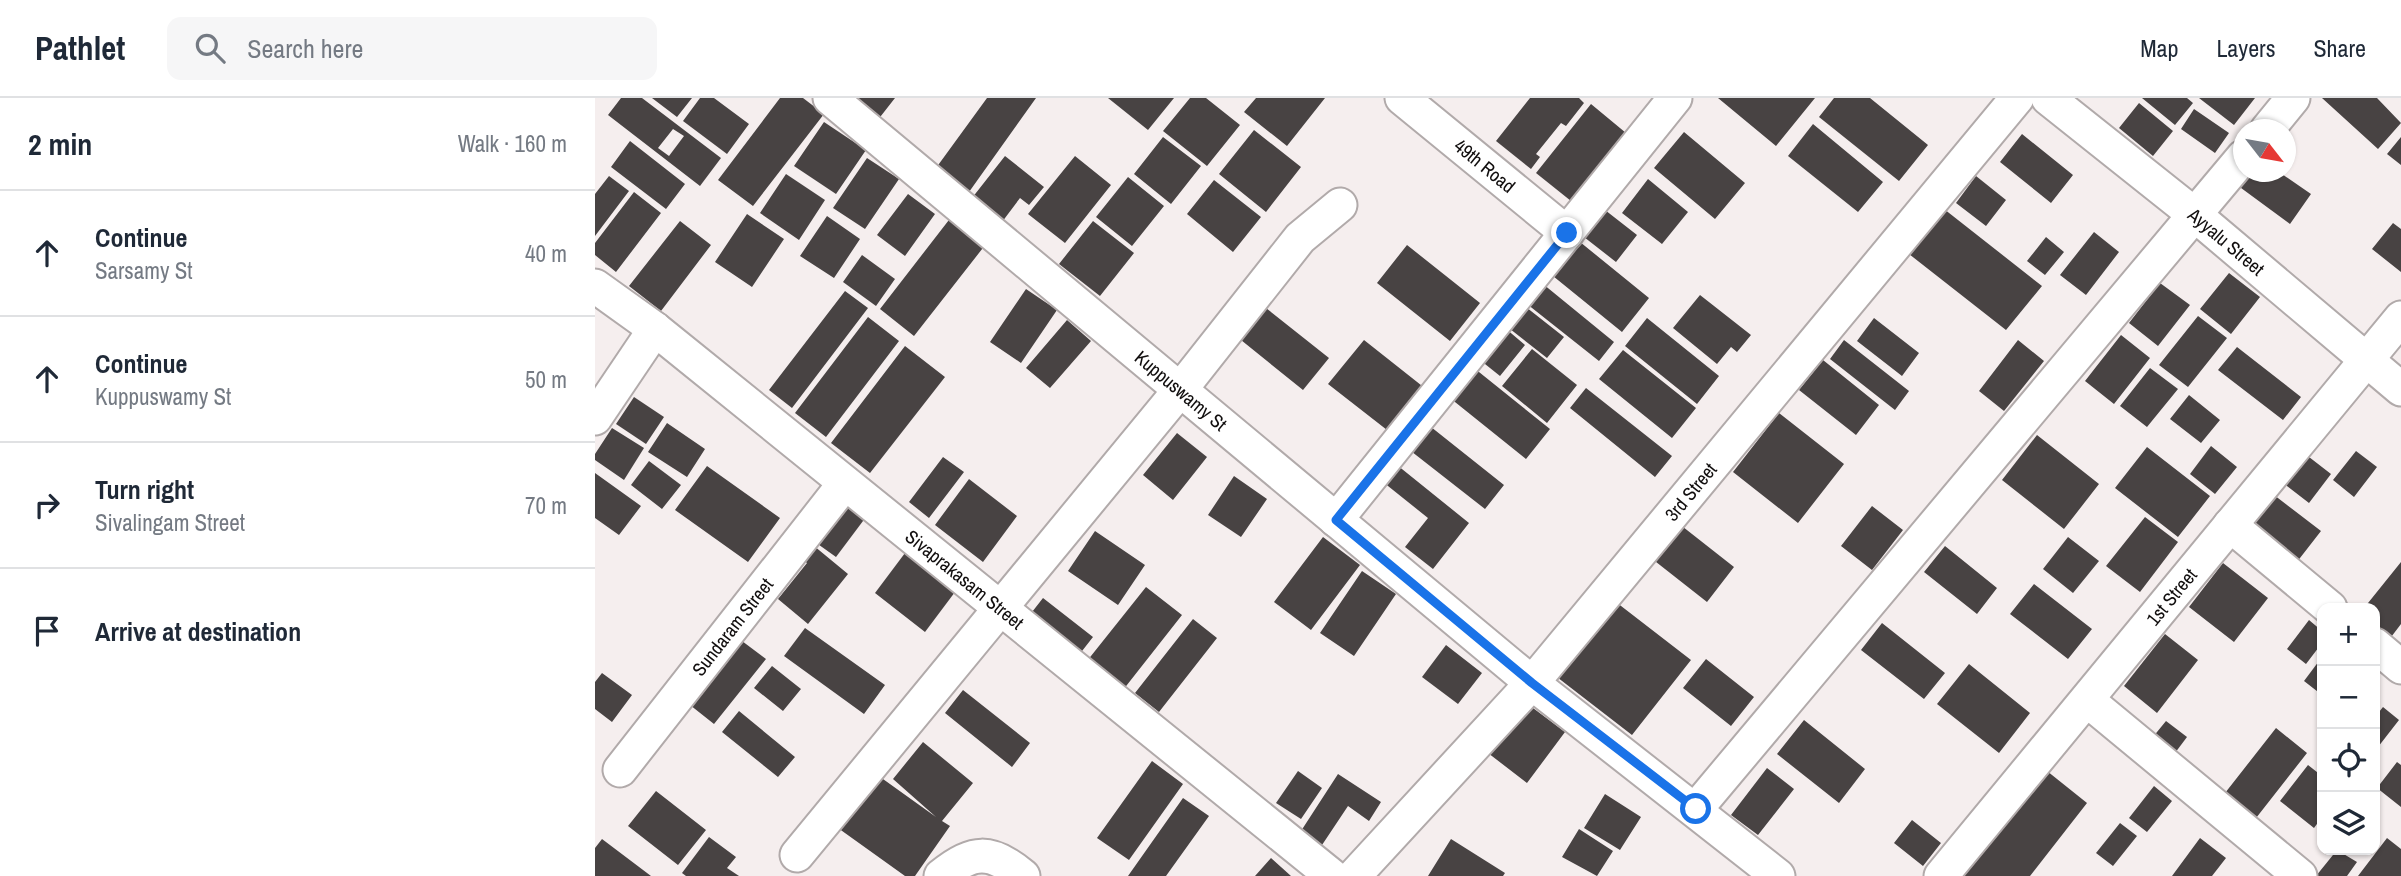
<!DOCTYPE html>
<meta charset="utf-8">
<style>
body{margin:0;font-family:"Archivo Narrow",sans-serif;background:#f6f6f7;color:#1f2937}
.controls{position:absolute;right:21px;bottom:21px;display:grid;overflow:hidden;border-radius:14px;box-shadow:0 2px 5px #0004}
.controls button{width:63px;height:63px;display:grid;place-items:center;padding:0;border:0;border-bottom:2px solid #e0e1e3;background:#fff;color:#1f2937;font:35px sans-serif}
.compass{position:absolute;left:1638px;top:21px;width:63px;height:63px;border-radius:50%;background:#fff;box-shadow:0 2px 5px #0004;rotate:121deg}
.stop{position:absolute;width:21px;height:21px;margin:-16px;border:5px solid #1a73e8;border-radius:50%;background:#fff}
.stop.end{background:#1a73e8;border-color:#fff;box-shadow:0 2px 7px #0008}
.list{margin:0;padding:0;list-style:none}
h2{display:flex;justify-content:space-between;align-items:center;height:91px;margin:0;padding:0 28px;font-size:30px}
h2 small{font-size:23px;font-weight:400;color:#747a83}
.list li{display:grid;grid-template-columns:46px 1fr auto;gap:21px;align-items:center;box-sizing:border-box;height:126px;padding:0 28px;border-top:2px solid #e0e1e3}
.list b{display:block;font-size:26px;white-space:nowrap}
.list p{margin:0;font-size:23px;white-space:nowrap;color:#747a83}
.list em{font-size:23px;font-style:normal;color:#747a83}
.icon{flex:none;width:38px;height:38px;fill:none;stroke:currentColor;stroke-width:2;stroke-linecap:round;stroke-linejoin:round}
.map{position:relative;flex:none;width:1806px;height:778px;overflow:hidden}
header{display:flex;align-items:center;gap:42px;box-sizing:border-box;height:98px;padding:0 35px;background:#fff;border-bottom:2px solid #e0e1e3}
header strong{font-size:33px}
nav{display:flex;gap:38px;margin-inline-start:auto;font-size:24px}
.search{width:490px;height:63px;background:#f6f6f7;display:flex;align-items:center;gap:18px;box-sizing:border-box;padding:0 24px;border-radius:14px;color:#747a83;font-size:26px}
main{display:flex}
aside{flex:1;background:#fff}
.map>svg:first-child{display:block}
</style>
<header>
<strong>Pathlet</strong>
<div class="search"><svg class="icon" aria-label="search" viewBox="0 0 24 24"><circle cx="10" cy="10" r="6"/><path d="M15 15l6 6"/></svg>Search here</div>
<nav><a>Map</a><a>Layers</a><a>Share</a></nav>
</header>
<main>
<aside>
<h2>2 min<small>Walk · 160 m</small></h2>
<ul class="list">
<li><svg class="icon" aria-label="ahead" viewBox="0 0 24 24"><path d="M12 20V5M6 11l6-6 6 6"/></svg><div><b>Continue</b><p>Sarsamy St</p></div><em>40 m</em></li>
<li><svg class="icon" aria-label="ahead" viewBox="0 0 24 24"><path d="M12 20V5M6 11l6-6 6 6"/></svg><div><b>Continue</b><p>Kuppuswamy St</p></div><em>50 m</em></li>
<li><svg class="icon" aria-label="right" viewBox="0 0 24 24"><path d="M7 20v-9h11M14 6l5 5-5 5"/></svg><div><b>Turn right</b><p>Sivalingam Street</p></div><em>70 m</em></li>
<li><svg class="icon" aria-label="arrive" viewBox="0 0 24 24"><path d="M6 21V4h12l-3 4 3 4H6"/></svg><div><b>Arrive at destination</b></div></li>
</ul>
</aside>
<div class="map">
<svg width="1806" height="778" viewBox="0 0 1806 778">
<rect width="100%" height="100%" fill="#f5eeee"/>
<path fill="#484343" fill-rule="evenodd" d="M 26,0 L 47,0 L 126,60 L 105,88 L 13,17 ZM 78,31 L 89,38 L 74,58 L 63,50 Z
M 57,0 L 97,0 L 82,19 Z
M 105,0 L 119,0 L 154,26 L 132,56 L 88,23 Z
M 185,0 L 208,0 L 229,16 L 158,108 L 123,82 Z
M 264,0 L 300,0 L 282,23 L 260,5 Z
M 392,0 L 441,0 L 374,94 L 341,70 Z
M 513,0 L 579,0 L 553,32 Z
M 595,0 L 611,0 L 645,27 L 612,68 L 568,33 Z
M 661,0 L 730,0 L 692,48 L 649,14 Z
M 935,0 L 984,0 L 989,5 L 971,28 L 966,25 L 941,56 L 945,59 L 936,71 L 901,43 Z
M 1123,0 L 1220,0 L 1181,48 Z
M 1239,0 L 1275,0 L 1333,47 L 1304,83 L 1224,19 Z
M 1547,0 L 1592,0 L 1598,5 L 1580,27 Z
M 1604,0 L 1660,0 L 1639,27 Z
M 1727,0 L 1782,0 L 1806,25 L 1783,51 Z
M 1544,5 L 1578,33 L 1558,58 L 1524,30 Z
M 996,6 L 1031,35 L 976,103 L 941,75 Z
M 1599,11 L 1634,35 L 1620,55 L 1586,31 Z
M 229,24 L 271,52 L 241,96 L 199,68 Z
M 1218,26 L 1288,84 L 1263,114 L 1193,58 Z
M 659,32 L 706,69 L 671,114 L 624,76 Z
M 1089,34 L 1150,85 L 1120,121 L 1059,70 Z
M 1427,36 L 1478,77 L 1456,105 L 1405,64 Z
M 568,39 L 606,68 L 576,106 L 539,76 Z
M 1806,39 L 1806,67 L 1792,56 Z
M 35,43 L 90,86 L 71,111 L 16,69 Z
M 410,58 L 449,89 L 434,107 L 425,100 L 407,124 L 377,100 Z
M 480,58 L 516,87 L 470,145 L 433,116 Z
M 272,60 L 304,81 L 270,131 L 238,110 Z
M 1652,74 L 1684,74 L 1716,96 L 1695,126 L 1642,87 Z
M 191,76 L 230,102 L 204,142 L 165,115 Z
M 14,78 L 34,93 L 0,138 L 0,96 Z
M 1381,78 L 1411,102 L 1391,128 L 1361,105 Z
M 533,79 L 569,108 L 537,148 L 501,119 Z
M 1053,81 L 1093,114 L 1067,146 L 1027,115 Z
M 619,82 L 666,119 L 638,154 L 592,116 Z
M 39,94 L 66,115 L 21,174 L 0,157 L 0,145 Z
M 313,96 L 340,116 L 310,158 L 282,137 Z
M 1349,111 L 1447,188 L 1411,232 L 1314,156 Z
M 1010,112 L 1042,137 L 1021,164 L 989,139 Z
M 152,116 L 189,141 L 157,189 L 120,164 Z
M 232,118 L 265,141 L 239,180 L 205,158 Z
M 357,118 L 391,146 L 319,238 L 285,211 Z
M 85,123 L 116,147 L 66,213 L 34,188 Z
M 498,123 L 539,155 L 505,198 L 464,166 Z
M 1798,125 L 1806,131 L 1806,174 L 1777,151 Z
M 1499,134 L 1524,154 L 1491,197 L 1465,177 Z
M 1451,139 L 1469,154 L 1450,177 L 1432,163 Z
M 985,144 L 1054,200 L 1027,234 L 958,178 Z
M 812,147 L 885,205 L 855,243 L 782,185 Z
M 267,157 L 300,181 L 281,208 L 248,184 Z
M 1634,175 L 1665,199 L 1636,236 L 1605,211 Z
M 1565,185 L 1595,207 L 1563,248 L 1534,225 Z
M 948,186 L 1019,244 L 1004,263 L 932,206 Z
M 431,191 L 462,212 L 426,265 L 395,244 Z
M 250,193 L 273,210 L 197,310 L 174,292 Z
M 1105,197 L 1156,237 L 1142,254 L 1136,249 L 1122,266 L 1078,230 Z
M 927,206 L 969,239 L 952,260 L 910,227 Z
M 671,210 L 734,260 L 708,292 L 646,242 Z
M 1603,218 L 1632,240 L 1593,289 L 1564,267 Z
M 273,219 L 304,243 L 231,339 L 200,315 Z
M 1052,220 L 1124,278 L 1102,306 L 1030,248 Z
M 1279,220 L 1324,255 L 1307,278 L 1262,243 Z
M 472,222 L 496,243 L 455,290 L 431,270 Z
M 910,230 L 930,247 L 905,278 L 885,262 Z
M 1526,237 L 1555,260 L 1519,306 L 1490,283 Z
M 769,242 L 836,295 L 801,339 L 733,286 Z
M 1249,242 L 1314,293 L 1300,312 L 1235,261 Z
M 1423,242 L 1449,263 L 1409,313 L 1384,293 Z
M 310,248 L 350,279 L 275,375 L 236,345 Z
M 1642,249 L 1706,299 L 1688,322 L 1623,272 Z
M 937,251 L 982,287 L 952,325 L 907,288 Z
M 1028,252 L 1101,310 L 1077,340 L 1004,281 Z
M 1228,262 L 1284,307 L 1261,337 L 1204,292 Z
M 879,270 L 955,331 L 931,361 L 855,300 Z
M 1555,270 L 1583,291 L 1552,329 L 1525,308 Z
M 991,290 L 1077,358 L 1060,379 L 975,310 Z
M 1594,297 L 1625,322 L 1606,345 L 1575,321 Z
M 39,299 L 69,319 L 51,346 L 21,326 Z
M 1184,315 L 1249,366 L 1203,425 L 1138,374 Z
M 72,325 L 110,351 L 92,379 L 53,354 Z
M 831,325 L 909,387 L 890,411 L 812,350 Z
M 17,330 L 49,350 L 29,382 L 0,362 L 0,356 Z
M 582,335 L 612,359 L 578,402 L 548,377 Z
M 1442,337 L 1504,386 L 1469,431 L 1407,382 Z
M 1616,348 L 1642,369 L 1620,396 L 1595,376 Z
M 1552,349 L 1615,398 L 1583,439 L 1520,390 Z
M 1705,352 L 1736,376 L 1714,405 L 1683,381 Z
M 1761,353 L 1782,369 L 1759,399 L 1738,382 Z
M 348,359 L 369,374 L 334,420 L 314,404 Z
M 54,363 L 86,387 L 67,411 L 36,387 Z
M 802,367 L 874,425 L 838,471 L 810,449 L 833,420 L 788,384 Z
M 112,368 L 185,420 L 153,464 L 80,412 Z
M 0,375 L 46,408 L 24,437 L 0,420 Z
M 639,378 L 672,401 L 646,439 L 613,417 Z
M 374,381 L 422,418 L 388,464 L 340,427 Z
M 1679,397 L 1726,433 L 1698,469 L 1652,432 Z
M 242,398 L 271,419 L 241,459 L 213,439 Z
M 1277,408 L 1308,432 L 1277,472 L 1246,448 Z
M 1550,419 L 1583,444 L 1545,494 L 1511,468 Z
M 1083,425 L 1139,469 L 1112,504 L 1056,460 Z
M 500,433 L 550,467 L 523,507 L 473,473 Z
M 728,439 L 765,467 L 716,532 L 679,504 Z
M 1473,439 L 1504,463 L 1478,495 L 1448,471 Z
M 213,443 L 253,476 L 213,526 L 183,501 L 212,465 L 202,457 Z
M 316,447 L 366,486 L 330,534 L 280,495 Z
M 1350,448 L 1402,490 L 1382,516 L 1329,474 Z
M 1806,464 L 1806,526 L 1787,551 L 1780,545 L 1780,510 L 1769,510 Z
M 1628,465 L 1673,500 L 1639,544 L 1594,509 Z
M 767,473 L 801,496 L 759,558 L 725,535 Z
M 1439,486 L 1497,531 L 1473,561 L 1415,516 Z
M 551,489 L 587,517 L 528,592 L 492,563 Z
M 448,500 L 498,539 L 480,562 L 430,523 Z
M 1017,501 L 1096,562 L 1037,637 L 958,576 Z
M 598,521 L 622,540 L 564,614 L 540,595 Z
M 1714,522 L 1727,533 L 1727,545 L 1711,566 L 1692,551 Z
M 1287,525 L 1350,575 L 1329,601 L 1266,552 Z
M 210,530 L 290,587 L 269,616 L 189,558 Z
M 1570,536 L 1603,562 L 1562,615 L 1529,588 Z
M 147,543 L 171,561 L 119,626 L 95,607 Z
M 851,547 L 887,575 L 863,606 L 827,579 Z
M 1727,559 L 1727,597 L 1709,583 Z
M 1111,561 L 1159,599 L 1136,628 L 1088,590 Z
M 1374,566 L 1435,615 L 1404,655 L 1342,606 Z
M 177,568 L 206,591 L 188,613 L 159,590 Z
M 7,575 L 37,597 L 17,624 L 0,611 L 0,584 Z
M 368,592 L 435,645 L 417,669 L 350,615 Z
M 930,604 L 970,634 L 932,685 L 893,655 Z
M 1788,609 L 1804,622 L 1783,649 L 1780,647 L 1780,619 Z
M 144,613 L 200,659 L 183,679 L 127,634 Z
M 1209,622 L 1270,671 L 1244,705 L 1182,656 Z
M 1571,623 L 1592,639 L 1574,663 L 1553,645 Z
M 1681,630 L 1712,655 L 1654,729 L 1623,704 Z
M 328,644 L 378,685 L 347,723 L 355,728 L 320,778 L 310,778 L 236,725 L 274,671 L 341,719 L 298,681 Z
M 557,663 L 588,686 L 534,762 L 502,740 Z
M 1802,664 L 1806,667 L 1806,709 L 1782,690 Z
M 1713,667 L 1727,678 L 1727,719 L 1719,730 L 1685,703 Z
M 1447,669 L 1492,705 L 1435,778 L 1361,778 Z
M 1172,670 L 1199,691 L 1163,737 L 1136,717 Z
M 703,673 L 727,690 L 706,721 L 681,705 Z
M 743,676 L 786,704 L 774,723 L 753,708 L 727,747 L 706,733 Z
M 1559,688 L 1577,703 L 1552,734 L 1534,720 Z
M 61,693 L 111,732 L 83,767 L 33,728 Z
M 1010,696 L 1046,719 L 1025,752 L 989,730 Z
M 588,700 L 614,718 L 571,778 L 533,778 Z
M 1317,722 L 1346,745 L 1328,768 L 1299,745 Z
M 1525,725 L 1542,738 L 1518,768 L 1501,755 Z
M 984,731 L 1018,753 L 1002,778 L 967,759 Z
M 114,739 L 141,759 L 132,770 L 144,778 L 91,778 L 87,775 Z
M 1605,740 L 1631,760 L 1617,778 L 1577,778 Z
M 1792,740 L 1806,751 L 1806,778 L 1763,778 Z
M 7,741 L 56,778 L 0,778 L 0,750 Z
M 856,741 L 910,775 L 908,778 L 833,778 Z
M 1742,752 L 1762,764 L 1752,778 L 1721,778 Z
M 676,760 L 696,778 L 660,778 Z"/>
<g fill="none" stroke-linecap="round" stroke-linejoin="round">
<defs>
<g id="minor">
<path id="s1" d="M 235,0 L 937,585 L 1183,778"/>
<path id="s2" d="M 807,0 L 972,135"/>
<path id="s3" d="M 1453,0 L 1600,117 L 1806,291"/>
<path d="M 1672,32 L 1698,0"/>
<path id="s4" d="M 0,188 L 60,231 L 737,778"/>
<path d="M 0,320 L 60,231"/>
<path d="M 741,422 L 1080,0"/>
<path d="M 1635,427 L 1735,510"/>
<path d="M 1780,547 L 1806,569"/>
<path d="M 1492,602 L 1705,778"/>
<path id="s5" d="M 25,672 L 250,385"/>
<path d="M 1101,711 L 1648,59"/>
<path d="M 202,757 L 585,292 L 705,140 L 745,107"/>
<path d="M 346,778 C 377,752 396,751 428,778"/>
<path id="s6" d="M 759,778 L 937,585 L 1422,0"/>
<path id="s7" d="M 1346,778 L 1806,220"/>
</g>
</defs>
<use href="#minor" stroke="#b1aaaa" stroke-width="37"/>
<use href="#minor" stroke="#fff" stroke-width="33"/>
</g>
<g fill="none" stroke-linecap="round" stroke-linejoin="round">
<path stroke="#1a73e8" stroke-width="9" d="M 972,135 L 741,422 L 937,585 L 1101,711"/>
</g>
<g text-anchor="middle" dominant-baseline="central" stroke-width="7" stroke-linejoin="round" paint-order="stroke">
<g font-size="19" fill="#110e0e" stroke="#fefdfd">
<text stroke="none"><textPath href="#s2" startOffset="107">49th Road</textPath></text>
<text stroke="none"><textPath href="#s3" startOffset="229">Ayyalu Street</textPath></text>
<text stroke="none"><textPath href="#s1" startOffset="457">Kuppuswamy St</textPath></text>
<text stroke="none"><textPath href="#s6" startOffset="511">3rd Street</textPath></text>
<text stroke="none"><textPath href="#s4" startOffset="472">Sivaprakasam Street</textPath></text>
<text stroke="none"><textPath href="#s7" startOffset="362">1st Street</textPath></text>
<text stroke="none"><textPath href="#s5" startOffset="182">Sundaram Street</textPath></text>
</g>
</g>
</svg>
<div class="controls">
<button>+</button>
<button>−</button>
<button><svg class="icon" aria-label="locate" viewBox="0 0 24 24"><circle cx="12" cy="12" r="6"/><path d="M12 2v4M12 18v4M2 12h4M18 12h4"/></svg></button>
<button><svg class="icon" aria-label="layers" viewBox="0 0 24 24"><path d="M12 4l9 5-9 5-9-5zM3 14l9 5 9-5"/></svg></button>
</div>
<svg class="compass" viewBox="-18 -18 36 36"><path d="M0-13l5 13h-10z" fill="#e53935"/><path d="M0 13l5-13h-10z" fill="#747a83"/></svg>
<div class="stop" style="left:1101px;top:711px"></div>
<div class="stop end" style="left:972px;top:135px"></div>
</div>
</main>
